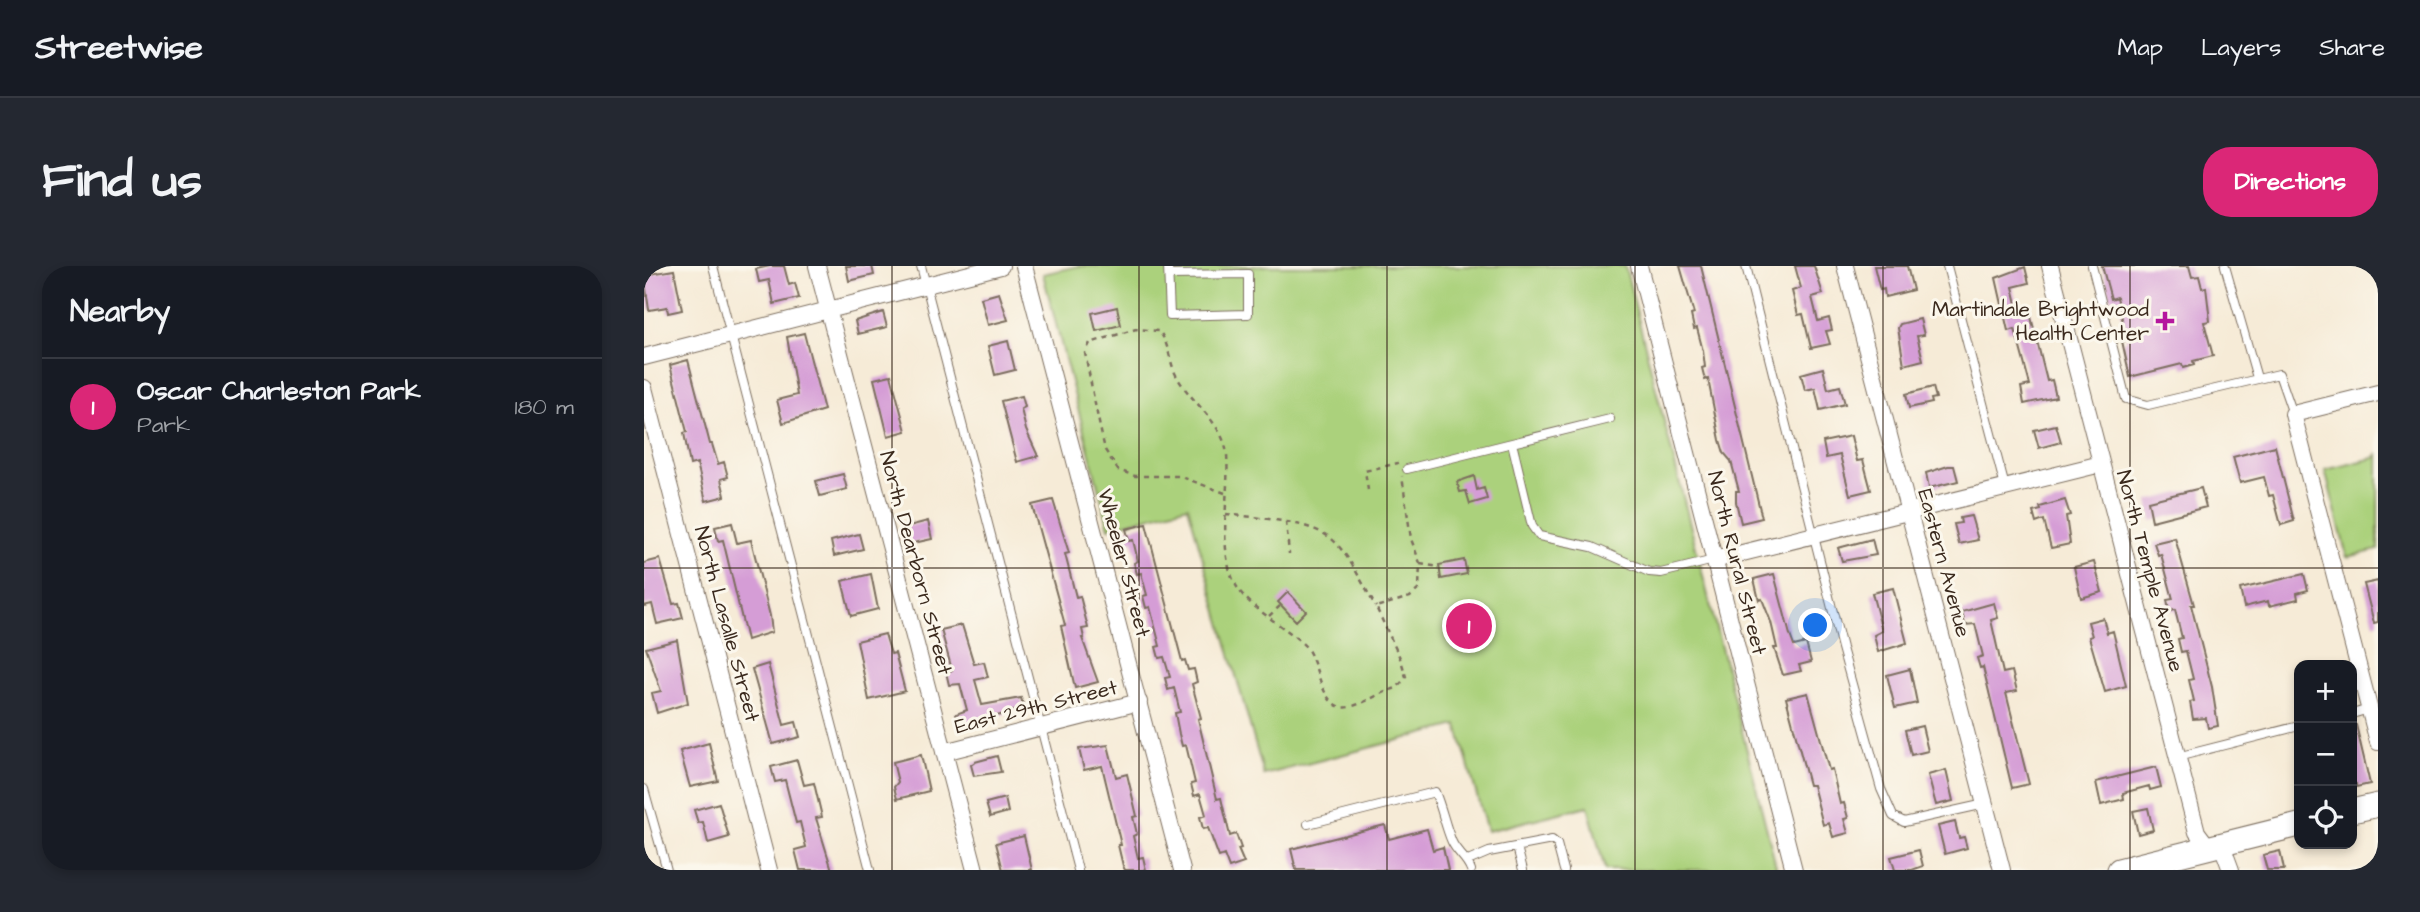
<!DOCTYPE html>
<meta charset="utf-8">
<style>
body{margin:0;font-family:"Architects Daughter",sans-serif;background:#242831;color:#f1f3f6}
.controls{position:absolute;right:21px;bottom:21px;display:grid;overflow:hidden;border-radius:14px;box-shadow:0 4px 10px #0003}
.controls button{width:63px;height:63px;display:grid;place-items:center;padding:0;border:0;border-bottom:2px solid #363941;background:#171b24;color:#f1f3f6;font:35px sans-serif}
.you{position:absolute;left:1172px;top:360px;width:24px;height:24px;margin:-18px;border:5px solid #fff;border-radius:50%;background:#1a73e8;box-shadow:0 0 0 10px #1a73e833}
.badge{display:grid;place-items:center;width:46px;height:46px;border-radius:50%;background:#db2777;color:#fff;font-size:23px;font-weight:700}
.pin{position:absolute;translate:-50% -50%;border:4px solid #fff;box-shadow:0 2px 7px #0006}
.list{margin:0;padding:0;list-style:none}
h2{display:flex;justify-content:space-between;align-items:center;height:91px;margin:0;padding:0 28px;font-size:30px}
h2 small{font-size:23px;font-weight:400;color:#9ea1a6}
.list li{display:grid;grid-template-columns:46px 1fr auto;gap:21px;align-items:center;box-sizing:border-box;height:98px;padding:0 28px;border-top:2px solid #363941}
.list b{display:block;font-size:26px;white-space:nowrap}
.list p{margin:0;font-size:23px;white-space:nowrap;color:#9ea1a6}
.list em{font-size:23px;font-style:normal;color:#9ea1a6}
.icon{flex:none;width:38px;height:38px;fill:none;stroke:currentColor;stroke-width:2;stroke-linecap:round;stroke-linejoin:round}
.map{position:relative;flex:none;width:1734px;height:604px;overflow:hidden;border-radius:28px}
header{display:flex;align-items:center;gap:42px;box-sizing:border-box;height:98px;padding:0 35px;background:#171b24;border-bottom:2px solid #363941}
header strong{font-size:33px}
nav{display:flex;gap:38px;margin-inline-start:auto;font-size:24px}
.intro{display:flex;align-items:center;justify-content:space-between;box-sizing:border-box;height:168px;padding:0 42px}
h1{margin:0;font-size:49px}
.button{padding:18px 32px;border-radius:28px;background:#db2777;color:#fff;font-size:24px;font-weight:700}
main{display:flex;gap:42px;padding:0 42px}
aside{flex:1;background:#171b24;border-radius:28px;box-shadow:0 4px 10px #0003}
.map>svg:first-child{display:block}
</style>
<header>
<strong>Streetwise</strong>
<nav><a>Map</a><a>Layers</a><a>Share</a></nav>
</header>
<div class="intro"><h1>Find us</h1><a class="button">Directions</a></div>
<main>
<aside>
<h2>Nearby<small></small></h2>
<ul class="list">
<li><span class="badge">1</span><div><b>Oscar Charleston Park</b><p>Park</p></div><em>180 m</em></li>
</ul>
</aside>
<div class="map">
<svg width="1734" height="604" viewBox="0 0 1734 604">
<rect width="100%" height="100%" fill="#fbf7ec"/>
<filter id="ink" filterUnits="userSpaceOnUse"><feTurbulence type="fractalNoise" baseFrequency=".0143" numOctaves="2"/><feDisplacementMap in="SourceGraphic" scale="14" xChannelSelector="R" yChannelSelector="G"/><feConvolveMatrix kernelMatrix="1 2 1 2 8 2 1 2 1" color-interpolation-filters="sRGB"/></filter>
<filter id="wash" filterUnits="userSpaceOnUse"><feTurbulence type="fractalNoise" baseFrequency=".00686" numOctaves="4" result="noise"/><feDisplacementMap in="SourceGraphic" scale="28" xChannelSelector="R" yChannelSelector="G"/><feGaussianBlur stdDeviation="1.57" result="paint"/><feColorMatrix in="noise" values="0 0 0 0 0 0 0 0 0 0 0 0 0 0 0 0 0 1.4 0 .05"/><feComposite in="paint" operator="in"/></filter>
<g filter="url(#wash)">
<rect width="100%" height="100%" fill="#f6ebd7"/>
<path fill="#abd17b" stroke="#737e4c" stroke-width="2" d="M 435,0 L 981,0 L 1133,604 L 961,604 L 944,540 L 843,565 L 813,459 L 620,509 L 544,240 L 465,262 L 399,8 Z
M 1734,187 L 1734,284 L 1703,291 L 1681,204 L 1730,192 Z"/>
<g id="blocks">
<path fill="#d59dd6" d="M 126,0 L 140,0 L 145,19 L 151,17 L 155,32 L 130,38 L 125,14 L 115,16 L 112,3 Z
M 202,0 L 228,0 L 230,9 L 205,15 Z
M 1036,0 L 1057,0 L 1118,252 L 1097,257 L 1092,236 L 1092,225 L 1095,225 L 1087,195 L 1080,187 L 1076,174 L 1064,113 L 1061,114 L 1058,102 L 1061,101 L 1059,85 L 1053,62 L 1050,63 L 1047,49 L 1050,48 Z
M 1151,0 L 1170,0 L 1179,28 L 1168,31 L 1174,55 L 1185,52 L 1188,64 L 1182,65 L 1186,78 L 1167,82 L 1159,48 L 1154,49 L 1148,25 L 1157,22 Z
M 1230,0 L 1263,0 L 1269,24 L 1241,31 L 1240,23 L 1236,24 Z
M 1458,0 L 1545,0 L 1548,11 L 1555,10 L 1558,22 L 1562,21 L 1566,55 L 1560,56 L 1569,90 L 1549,95 L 1550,99 L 1539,102 L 1538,98 L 1486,111 L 1478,75 L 1483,74 L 1473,31 L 1467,33 Z
M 1381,1 L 1385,17 L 1369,21 L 1374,42 L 1384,39 L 1403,115 L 1408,114 L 1412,131 L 1380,138 L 1377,121 L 1386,119 L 1371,63 L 1364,65 L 1352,12 Z
M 30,4 L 38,44 L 24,47 L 23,41 L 5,44 L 0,9 Z
M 355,27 L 364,54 L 344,59 L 337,32 Z
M 473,41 L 477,59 L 452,65 L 448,47 Z
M 239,46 L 243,61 L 214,68 L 211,55 Z
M 1276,53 L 1280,69 L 1273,70 L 1279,94 L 1260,99 L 1254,62 L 1256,58 Z
M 160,67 L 180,144 L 139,157 L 133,134 L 153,129 L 143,71 Z
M 364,75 L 371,104 L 351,109 L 344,80 Z
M 44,94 L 66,178 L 68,178 L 74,198 L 80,196 L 84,211 L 77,213 L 81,230 L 62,235 L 53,197 L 46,199 L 40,167 L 43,166 L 26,99 Z
M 1179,102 L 1184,123 L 1196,120 L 1201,138 L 1176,144 L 1171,122 L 1161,124 L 1157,108 Z
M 247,109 L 262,165 L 244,170 L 230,113 Z
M 1289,121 L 1292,132 L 1287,133 L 1288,137 L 1265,142 L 1262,128 Z
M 378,130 L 381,141 L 377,143 L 382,164 L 394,190 L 373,196 L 357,135 Z
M 1412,159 L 1417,176 L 1395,182 L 1390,164 Z
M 1207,170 L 1213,195 L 1219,194 L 1227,224 L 1206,229 L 1196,189 L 1182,192 L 1179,176 Z
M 1631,180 L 1650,255 L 1637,259 L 1629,229 L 1625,230 L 1620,211 L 1596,217 L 1589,191 Z
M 1304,200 L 1310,200 L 1314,215 L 1285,222 L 1282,207 Z
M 199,208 L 203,223 L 176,230 L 172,215 Z
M 830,210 L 833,224 L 840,222 L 843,233 L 826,238 L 822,225 L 816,226 L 813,216 Z
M 1557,222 L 1562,241 L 1508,255 L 1504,235 Z
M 409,234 L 425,287 L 421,288 L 432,331 L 436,330 L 444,362 L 438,363 L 440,372 L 438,372 L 454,416 L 431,422 L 417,360 L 421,359 L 388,239 Z
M 1421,234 L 1426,249 L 1422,250 L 1426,278 L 1407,282 L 1400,254 L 1392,257 L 1389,246 L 1397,244 L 1396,241 Z
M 1327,250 L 1334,274 L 1315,278 L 1310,258 L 1317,257 L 1316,252 Z
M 284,255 L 288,273 L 265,278 L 261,261 Z
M 88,257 L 93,277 L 107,274 L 126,350 L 128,366 L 103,374 L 79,274 L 74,275 L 71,261 Z
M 502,258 L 538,395 L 541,394 L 544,404 L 550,403 L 553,416 L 548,418 L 557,452 L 554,453 L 573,533 L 577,532 L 586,570 L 592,568 L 597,582 L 594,583 L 600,597 L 585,602 L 580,589 L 575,591 L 564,562 L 559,563 L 556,551 L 562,549 L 556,528 L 550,530 L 547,518 L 551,517 L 542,479 L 538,480 L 535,468 L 531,447 L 536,446 L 530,422 L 524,424 L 521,412 L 526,411 L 520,391 L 515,392 L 512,381 L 516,380 L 506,341 L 502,342 L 499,330 L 503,329 L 497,307 L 493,308 L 490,297 L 494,295 L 489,274 L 485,275 L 482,263 Z
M 215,268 L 219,283 L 190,290 L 187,275 Z
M 1531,272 L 1550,339 L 1547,339 L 1568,421 L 1574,460 L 1564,462 L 1562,452 L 1549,453 L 1546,436 L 1550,435 L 1545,414 L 1549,413 L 1542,385 L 1537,386 L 1534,373 L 1538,372 L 1531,344 L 1525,345 L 1523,334 L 1529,333 L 1517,288 L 1514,289 L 1510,277 Z
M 1228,273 L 1232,289 L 1198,295 L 1194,282 Z
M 16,293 L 29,338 L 35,337 L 39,352 L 13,358 L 8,338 L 0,340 L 0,297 Z
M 820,294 L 823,308 L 797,313 L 795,299 Z
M 1450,296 L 1458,326 L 1437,332 L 1430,301 Z
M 227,308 L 234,343 L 207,350 L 198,315 Z
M 1130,308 L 1146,369 L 1150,380 L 1162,377 L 1167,396 L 1155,399 L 1157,405 L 1139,409 L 1130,382 L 1133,382 L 1127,356 L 1118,333 L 1115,334 L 1110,313 Z
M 1660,308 L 1664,324 L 1653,327 L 1654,333 L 1625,340 L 1624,335 L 1600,341 L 1596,323 Z
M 1734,315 L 1734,356 L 1730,357 L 1720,318 Z
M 1249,322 L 1263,377 L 1234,386 L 1230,369 L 1238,365 L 1228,327 Z
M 644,326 L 662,345 L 652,355 L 634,336 Z
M 1350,337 L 1354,352 L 1347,354 L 1359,407 L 1368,405 L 1373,425 L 1362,427 L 1385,518 L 1368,522 L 1339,401 L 1336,402 L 1333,392 L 1339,390 L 1331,358 L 1321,359 L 1318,346 Z
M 1459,352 L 1463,367 L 1469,365 L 1482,420 L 1461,426 L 1445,371 L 1448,370 L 1444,356 Z
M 318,359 L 330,398 L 340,396 L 344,411 L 331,414 L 338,439 L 377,432 L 380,442 L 316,461 L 312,448 L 323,444 L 316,418 L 305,419 L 302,406 L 308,404 L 297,364 Z
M 241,368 L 247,388 L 251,387 L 261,425 L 225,434 L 213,375 Z
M 33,374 L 44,437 L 13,447 L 8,427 L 17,425 L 2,382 Z
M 124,398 L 140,459 L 152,456 L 156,471 L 129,478 L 108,403 Z
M 1266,403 L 1273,437 L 1251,442 L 1243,409 Z
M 1164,427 L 1185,504 L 1188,503 L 1196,538 L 1200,537 L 1204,552 L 1200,553 L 1204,567 L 1189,571 L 1185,557 L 1179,559 L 1169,519 L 1165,519 L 1142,432 Z
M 1708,459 L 1712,459 L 1726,518 L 1712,521 L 1712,518 L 1708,519 Z
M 1278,460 L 1284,485 L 1267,489 L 1261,464 Z
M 65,477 L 74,515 L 46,521 L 36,485 Z
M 464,479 L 472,511 L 483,508 L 493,550 L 489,551 L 493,568 L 489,570 L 494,592 L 499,591 L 502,604 L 481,604 L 479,600 L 474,579 L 477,579 L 458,500 L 440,504 L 435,483 Z
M 277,489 L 285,525 L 253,533 L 250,521 L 254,516 L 249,496 Z
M 353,490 L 357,506 L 330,510 L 327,499 L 331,496 Z
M 153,494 L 160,519 L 170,517 L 178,551 L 172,552 L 188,604 L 156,604 L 151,584 L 162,581 L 156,556 L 152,557 L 141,514 L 131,516 L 127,501 Z
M 1512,501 L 1517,521 L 1506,524 L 1505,520 L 1479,527 L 1480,533 L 1457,539 L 1452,516 Z
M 1302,504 L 1309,535 L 1292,539 L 1284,509 Z
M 361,532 L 364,546 L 346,551 L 342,537 Z
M 75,537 L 85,571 L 64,577 L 59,556 L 54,557 L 50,544 Z
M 1504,542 L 1509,564 L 1494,568 L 1489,545 Z
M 1311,556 L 1315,572 L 1320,571 L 1323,582 L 1301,588 L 1294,560 Z
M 741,559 L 745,573 L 783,563 L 789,584 L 799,581 L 804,604 L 652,604 L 647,583 Z
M 380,570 L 388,604 L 359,604 L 352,577 Z
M 1275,584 L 1279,600 L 1268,604 L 1251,604 L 1247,591 Z
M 1636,585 L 1640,604 L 1623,604 L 1619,589 Z"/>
</g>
</g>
<g filter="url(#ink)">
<use href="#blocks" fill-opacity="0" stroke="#7c6e5f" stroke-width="2"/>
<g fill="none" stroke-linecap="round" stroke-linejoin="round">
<defs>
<path id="lane" d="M 69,0 L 226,604
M 277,0 L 434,604
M 524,0 L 526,50 L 604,48 L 604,8 L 525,9
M 1102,0 L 1198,382 L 1237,523 L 1249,550 L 1260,556 L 1341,538
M 1303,0 L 1361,221
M 1448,0 L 1482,133 L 1504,139 L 1635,108 L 1649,148
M 1581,0 L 1613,112
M 868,177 L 966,153
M 763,203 L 868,177 L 888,260 L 895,270 L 948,281 L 1005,306 L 1017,307 L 1070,294
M 1708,448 L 1725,443
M 1533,491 L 1655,460
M 0,523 L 23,604
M 664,558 L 791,526 C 798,542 801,560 808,576 C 813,587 823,592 827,604
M 873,581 L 879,604
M 824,595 L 845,586 L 908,574 L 913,578 L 920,604"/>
<path id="street" d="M 173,0 L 331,604
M 380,0 L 538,604
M 995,0 L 1150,604
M 1201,0 L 1358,604
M 1406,0 L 1553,566 L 1562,578 L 1580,585 L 1587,604
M 0,91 L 357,0
M 0,122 L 125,604
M 1734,127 L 1649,148 L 1734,476
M 1070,294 L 1457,198
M 300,486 L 495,436"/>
<path id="secondary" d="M 1708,545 L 1734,539
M 1475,604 L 1655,559"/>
</defs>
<use href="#lane" stroke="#7c6e5f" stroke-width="10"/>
<use href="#street" stroke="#7c6e5f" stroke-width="18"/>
<use href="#secondary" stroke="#7c6e5f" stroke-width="25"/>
<path stroke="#7c6e5f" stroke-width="2.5" stroke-dasharray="5 5" stroke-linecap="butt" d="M 724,224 L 721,205 L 754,197
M 581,227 L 535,210 L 491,210 L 474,204 L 461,184 L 452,143 L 441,87 L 446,77 L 492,63 L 515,65 C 525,77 525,95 532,109 C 546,136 580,157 583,189 C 586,227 572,287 593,321 C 606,343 643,361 661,380 C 676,396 676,451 709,440 C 725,435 737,426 753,422 L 762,411 L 757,394 L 732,341 L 766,331 L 775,323 L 776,297 L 767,273 L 758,210
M 582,248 C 611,252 670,254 691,276 C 708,294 719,319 732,341
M 642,256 L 645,288
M 776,298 L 795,301
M 625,350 L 637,339"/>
<use href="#lane" stroke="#fff" stroke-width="8"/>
<use href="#street" stroke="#fff" stroke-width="16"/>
<use href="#secondary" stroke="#fff" stroke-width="23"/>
</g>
</g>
<path fill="none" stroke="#3b2a1e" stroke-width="2" stroke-opacity="0.55" d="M 248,0 L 248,604M 495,0 L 495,604M 743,0 L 743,604M 991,0 L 991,604M 1239,0 L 1239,604M 1486,0 L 1486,604M 0,302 L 1734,302"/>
<path fill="#b5179e" stroke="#fbf7ec" stroke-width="2.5" d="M1517.5 44.5h7v7h7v7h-7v7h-7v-7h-7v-7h7z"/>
<g text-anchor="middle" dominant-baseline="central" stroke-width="6" stroke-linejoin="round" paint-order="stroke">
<g font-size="21" fill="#3b2a1e" stroke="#fbf7ec" text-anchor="end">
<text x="1505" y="43">Martindale Brightwood<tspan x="1505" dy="24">Health Center</tspan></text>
</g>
<g font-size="21" fill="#3b2a1e" stroke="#fbf7ec">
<text transform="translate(272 297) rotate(75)">North Dearborn Street</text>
<text transform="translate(480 297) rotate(75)">Wheeler Street</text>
<text transform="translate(1093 297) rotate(76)">North Rural Street</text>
<text transform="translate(1300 297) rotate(75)">Eastern Avenue</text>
<text transform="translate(1506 305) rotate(75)">North Temple Avenue</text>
<text transform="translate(83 358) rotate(75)">North Lasalle Street</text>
<text transform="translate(392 441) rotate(-14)">East 29th Street</text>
</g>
</g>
</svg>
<div class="controls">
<button>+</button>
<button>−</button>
<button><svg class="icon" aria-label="locate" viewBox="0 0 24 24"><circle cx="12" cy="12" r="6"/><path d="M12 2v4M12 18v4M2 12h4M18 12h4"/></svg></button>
</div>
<div class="you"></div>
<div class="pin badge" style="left:825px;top:360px">1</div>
</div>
</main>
